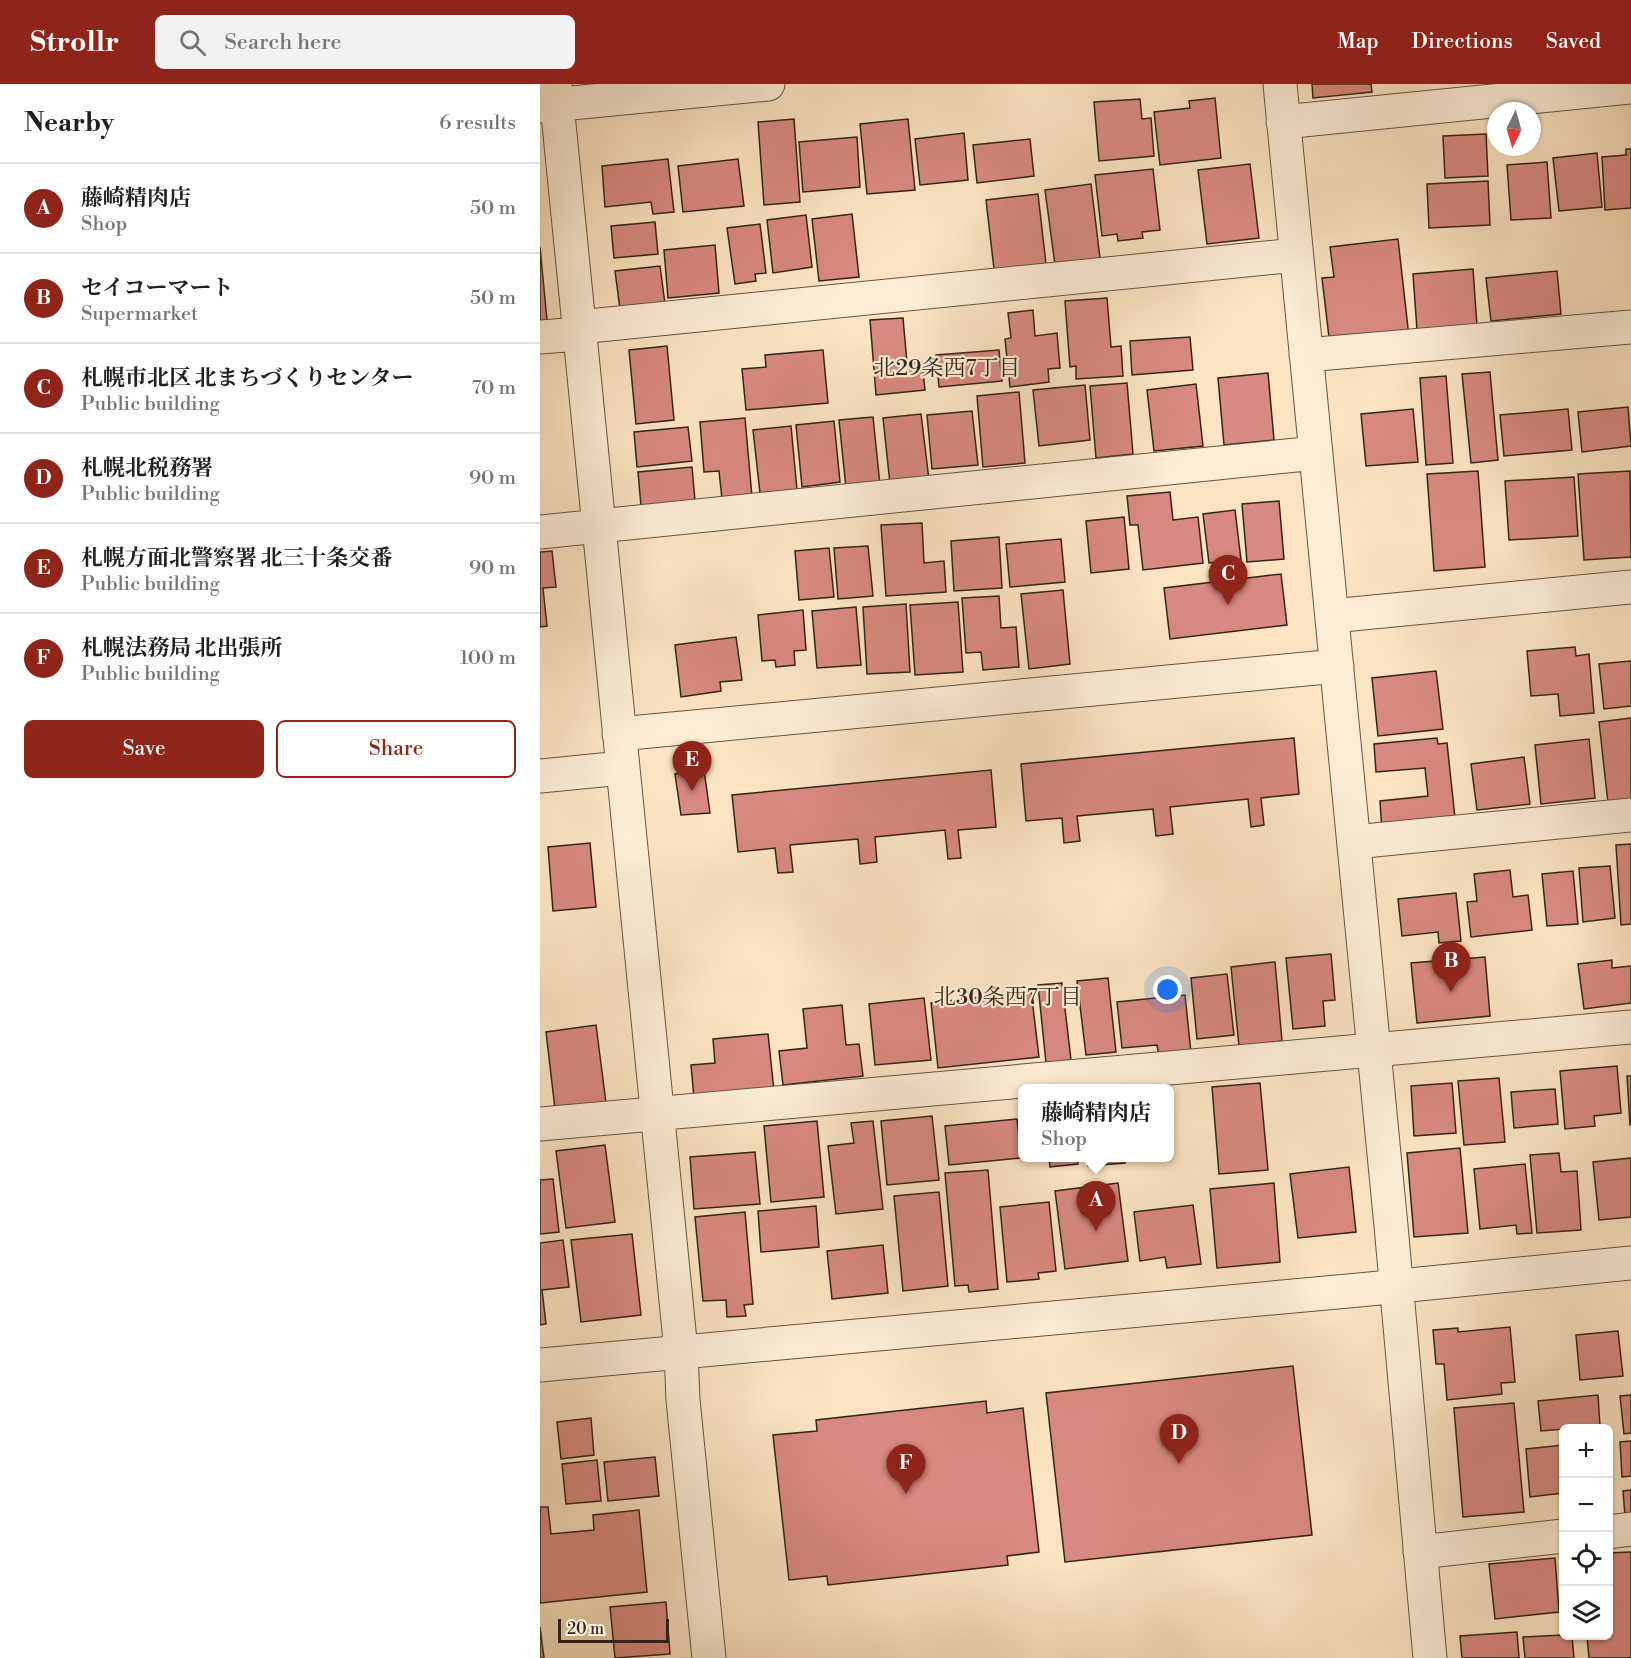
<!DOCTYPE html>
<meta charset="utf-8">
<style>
body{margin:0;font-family:"Libre Bodoni","Noto Serif JP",serif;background:#f2f2f2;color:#202124}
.controls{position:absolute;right:18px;bottom:18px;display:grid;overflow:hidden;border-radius:9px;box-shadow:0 2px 4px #0004}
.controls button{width:54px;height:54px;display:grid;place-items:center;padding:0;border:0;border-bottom:2px solid #e0e0e0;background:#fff;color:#202124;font:30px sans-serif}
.compass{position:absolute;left:947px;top:18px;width:54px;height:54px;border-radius:50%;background:#fff;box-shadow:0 2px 4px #0004;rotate:185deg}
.scale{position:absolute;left:18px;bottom:15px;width:111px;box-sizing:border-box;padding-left:6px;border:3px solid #31251a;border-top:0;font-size:16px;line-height:21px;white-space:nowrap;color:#31251a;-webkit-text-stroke:4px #fdedd7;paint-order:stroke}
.you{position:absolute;left:628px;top:906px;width:21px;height:21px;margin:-15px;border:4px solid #fff;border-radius:50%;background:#1a73e8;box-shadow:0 0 0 9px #1a73e833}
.badge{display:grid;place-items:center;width:39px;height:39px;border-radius:50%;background:#8f2418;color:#fff;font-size:20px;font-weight:700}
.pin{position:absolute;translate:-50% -50px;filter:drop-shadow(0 2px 3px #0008)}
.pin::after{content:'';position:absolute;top:32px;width:21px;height:18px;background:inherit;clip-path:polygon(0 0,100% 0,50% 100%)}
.popup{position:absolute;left:478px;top:1000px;width:156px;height:78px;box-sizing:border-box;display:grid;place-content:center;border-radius:9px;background:#fff;filter:drop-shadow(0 2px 4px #0005);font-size:20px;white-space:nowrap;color:#757577}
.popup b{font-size:22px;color:#202124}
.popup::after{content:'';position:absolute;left:50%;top:100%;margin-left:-12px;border:12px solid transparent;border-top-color:#fff}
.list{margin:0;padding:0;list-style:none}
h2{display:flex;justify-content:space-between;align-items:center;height:78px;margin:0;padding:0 24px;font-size:26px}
h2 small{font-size:20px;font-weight:400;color:#757577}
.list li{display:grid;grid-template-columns:39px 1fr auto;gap:18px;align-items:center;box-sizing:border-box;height:90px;padding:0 24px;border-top:2px solid #e0e0e0}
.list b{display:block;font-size:22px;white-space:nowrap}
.list p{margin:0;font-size:20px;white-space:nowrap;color:#757577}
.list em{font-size:20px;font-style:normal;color:#757577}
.actions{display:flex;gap:12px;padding:18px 24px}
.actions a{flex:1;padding:14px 0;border:2px solid #8f2418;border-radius:9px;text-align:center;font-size:21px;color:#8f2418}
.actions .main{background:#8f2418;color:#fff}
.icon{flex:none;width:33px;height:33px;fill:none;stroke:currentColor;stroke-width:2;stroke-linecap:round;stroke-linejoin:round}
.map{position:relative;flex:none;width:1091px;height:1574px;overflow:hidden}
header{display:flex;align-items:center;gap:36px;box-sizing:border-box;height:84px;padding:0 30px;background:#8f2418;color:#fff}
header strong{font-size:28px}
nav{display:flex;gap:33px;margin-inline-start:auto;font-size:21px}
.search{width:420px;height:54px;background:#f2f2f2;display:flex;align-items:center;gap:15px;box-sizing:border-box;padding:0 21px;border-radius:9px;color:#757577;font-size:22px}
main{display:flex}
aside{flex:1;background:#fff}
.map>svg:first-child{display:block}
</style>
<header>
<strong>Strollr</strong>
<div class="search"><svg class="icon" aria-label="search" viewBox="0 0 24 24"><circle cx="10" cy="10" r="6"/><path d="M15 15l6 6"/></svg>Search here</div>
<nav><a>Map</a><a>Directions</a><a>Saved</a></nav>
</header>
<main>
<aside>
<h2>Nearby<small>6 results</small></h2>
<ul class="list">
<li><span class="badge">A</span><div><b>藤崎精肉店</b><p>Shop</p></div><em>50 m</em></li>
<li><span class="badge">B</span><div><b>セイコーマート</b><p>Supermarket</p></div><em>50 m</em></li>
<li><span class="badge">C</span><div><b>札幌市北区 北まちづくりセンター</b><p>Public building</p></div><em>70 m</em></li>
<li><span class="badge">D</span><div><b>札幌北税務署</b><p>Public building</p></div><em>90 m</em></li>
<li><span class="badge">E</span><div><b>札幌方面北警察署 北三十条交番</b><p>Public building</p></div><em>90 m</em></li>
<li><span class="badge">F</span><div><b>札幌法務局 北出張所</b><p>Public building</p></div><em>100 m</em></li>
</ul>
<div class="actions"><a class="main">Save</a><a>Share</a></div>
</aside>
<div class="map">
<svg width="1091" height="1574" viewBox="0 0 1091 1574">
<rect width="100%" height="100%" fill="#fce4c2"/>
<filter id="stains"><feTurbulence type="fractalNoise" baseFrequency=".00333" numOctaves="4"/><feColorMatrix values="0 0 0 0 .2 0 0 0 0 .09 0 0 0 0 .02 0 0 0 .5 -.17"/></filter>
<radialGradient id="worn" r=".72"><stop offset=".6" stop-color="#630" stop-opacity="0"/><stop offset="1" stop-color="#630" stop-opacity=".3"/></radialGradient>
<path fill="#d9897f" stroke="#31251a" stroke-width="1.5" d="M 772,0 L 831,0 L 832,8 L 773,14 Z
M 675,14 L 681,74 L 620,81 L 614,28 L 650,24 L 649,17 Z
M 600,15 L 602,35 L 611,34 L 614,72 L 559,77 L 554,18 Z
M 254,35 L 260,118 L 224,121 L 218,38 Z
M 368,35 L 375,106 L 327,110 L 320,40 Z
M 424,49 L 428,96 L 380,101 L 375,55 Z
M 946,50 L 948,92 L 905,94 L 903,52 Z
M 317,53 L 320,103 L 263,108 L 259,58 Z
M 490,55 L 494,92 L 437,99 L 433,61 Z
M 1086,65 L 1091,65 L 1091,124 L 1065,126 L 1062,73 L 1086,71 Z
M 1057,69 L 1062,123 L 1019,127 L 1013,74 Z
M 128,75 L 134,128 L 113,130 L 111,118 L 65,123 L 62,82 Z
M 198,75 L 204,122 L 143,128 L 138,82 Z
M 1007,78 L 1011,134 L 971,136 L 967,81 Z
M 710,80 L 719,154 L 667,160 L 658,86 Z
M 613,85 L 620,146 L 602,148 L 603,154 L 578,157 L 577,150 L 562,152 L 555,91 Z
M 948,97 L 950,141 L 889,144 L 887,100 Z
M 551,100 L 560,174 L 515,181 L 505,106 Z
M 498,110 L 506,180 L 454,185 L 446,116 Z
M 312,130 L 319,193 L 279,197 L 272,135 Z
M 266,131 L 272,183 L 233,189 L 227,136 Z
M 115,138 L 118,170 L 74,174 L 71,142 Z
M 220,140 L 226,189 L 215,190 L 216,197 L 195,200 L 187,144 Z
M 858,155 L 869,253 L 790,262 L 782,194 L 794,193 L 790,163 Z
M 175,161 L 179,209 L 128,214 L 124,166 Z
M 0,163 L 7,236 L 0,237 Z
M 120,182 L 125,220 L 80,225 L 75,187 Z
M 933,185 L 937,242 L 877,246 L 873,190 Z
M 1017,187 L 1021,230 L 951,237 L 946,194 Z
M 567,214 L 571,263 L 581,262 L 583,292 L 536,295 L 536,282 L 530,283 L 525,217 Z
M 493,226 L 495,252 L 517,249 L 520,284 L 508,285 L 509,298 L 470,303 L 465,255 L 471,254 L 468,229 Z
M 363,234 L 367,279 L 382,278 L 385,306 L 336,311 L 330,236 Z
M 650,253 L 653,286 L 592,291 L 590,257 Z
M 127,262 L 134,336 L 96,340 L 89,266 Z
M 283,266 L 288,319 L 206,326 L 202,285 L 226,283 L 225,271 Z
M 459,266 L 462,297 L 399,303 L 396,271 Z
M 950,288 L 958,376 L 931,379 L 922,290 Z
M 728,289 L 734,356 L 684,361 L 678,294 Z
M 906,292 L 913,379 L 886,381 L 880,294 Z
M 587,299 L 593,370 L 556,374 L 550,302 Z
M 656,300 L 663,362 L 614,367 L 607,306 Z
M 545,301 L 550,356 L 499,362 L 493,306 Z
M 479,308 L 485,379 L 443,383 L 437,312 Z
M 1088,323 L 1091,362 L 1042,368 L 1038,328 Z
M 873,325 L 878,378 L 826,382 L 821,330 Z
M 1028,325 L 1032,366 L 964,372 L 960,331 Z
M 432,327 L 438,381 L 392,385 L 387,331 Z
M 381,330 L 389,396 L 350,400 L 343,334 Z
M 333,333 L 340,401 L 306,404 L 299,336 Z
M 205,334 L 212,413 L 182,415 L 179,387 L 164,388 L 160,338 Z
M 294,337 L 300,398 L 262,403 L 256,341 Z
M 251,342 L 257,406 L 220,409 L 213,346 Z
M 148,343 L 152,377 L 97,383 L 94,348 Z
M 152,383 L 155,417 L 101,422 L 98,388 Z
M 938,387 L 945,483 L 894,487 L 887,390 Z
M 1090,387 L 1091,473 L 1044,476 L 1038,390 Z
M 1034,393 L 1038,452 L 969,456 L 965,397 Z
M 630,408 L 633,436 L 658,433 L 663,479 L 603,486 L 598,441 L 590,441 L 587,412 Z
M 739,417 L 744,475 L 707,478 L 702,420 Z
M 695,426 L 701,476 L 669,479 L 663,430 Z
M 584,433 L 589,485 L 551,489 L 546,437 Z
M 382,439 L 384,479 L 404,477 L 406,508 L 346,512 L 341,441 Z
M 459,453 L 462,504 L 414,507 L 411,457 Z
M 521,455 L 525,498 L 470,503 L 466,460 Z
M 328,462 L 333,512 L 298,515 L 294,464 Z
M 289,464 L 294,513 L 259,516 L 255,467 Z
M 12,467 L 16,503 L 3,504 L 7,542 L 0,543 L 0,468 Z
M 741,490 L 747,541 L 630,555 L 624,504 Z
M 523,506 L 530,580 L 489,585 L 481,510 Z
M 459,512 L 461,544 L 476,543 L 479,583 L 443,586 L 441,568 L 426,569 L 422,514 Z
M 418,518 L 423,588 L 375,591 L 370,521 Z
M 366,520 L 370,588 L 327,590 L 323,523 Z
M 316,523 L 321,581 L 277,584 L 272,527 Z
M 263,526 L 266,566 L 254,567 L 255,581 L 236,583 L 235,576 L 222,577 L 218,531 Z
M 196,553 L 202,596 L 180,598 L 181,607 L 141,613 L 135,561 Z
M 1035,563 L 1036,572 L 1049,570 L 1054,629 L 1020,632 L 1018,610 L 991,612 L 987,567 Z
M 1091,577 L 1091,622 L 1064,625 L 1059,580 Z
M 896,587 L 903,645 L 838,652 L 832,594 Z
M 1091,634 L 1091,717 L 1068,719 L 1059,638 Z
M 754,654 L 759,710 L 721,714 L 724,741 L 711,743 L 708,715 L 630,723 L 633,750 L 616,752 L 613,725 L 537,732 L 540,757 L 524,759 L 522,734 L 486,737 L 481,680 Z
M 897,654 L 898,660 L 907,659 L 915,734 L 842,748 L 840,717 L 888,712 L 885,684 L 836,688 L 834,660 Z
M 1049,655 L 1055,714 L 1001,720 L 995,661 Z
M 984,673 L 990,720 L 937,726 L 931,680 Z
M 164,686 L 170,729 L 141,731 L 135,690 Z
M 451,686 L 456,743 L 418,746 L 421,774 L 408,775 L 405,746 L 335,753 L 337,778 L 320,780 L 318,755 L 250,761 L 253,788 L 238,789 L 235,764 L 198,768 L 192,711 Z
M 50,759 L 56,823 L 13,827 L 8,763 Z
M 1091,760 L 1091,840 L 1081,841 L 1076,761 Z
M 1070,782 L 1075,834 L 1043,838 L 1039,784 Z
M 970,786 L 973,813 L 988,811 L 992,846 L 931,853 L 927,818 L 937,817 L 934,790 Z
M 1033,787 L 1038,840 L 1007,842 L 1002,790 Z
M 916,809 L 921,857 L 899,859 L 898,848 L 862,852 L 858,815 Z
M 791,870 L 795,916 L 783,917 L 785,942 L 753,945 L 746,874 Z
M 945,873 L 950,932 L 877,939 L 871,879 Z
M 1072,876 L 1072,884 L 1091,882 L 1091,919 L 1044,925 L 1038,880 Z
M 735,878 L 742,957 L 699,962 L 691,883 Z
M 687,890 L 694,951 L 657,955 L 651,894 Z
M 568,894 L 576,968 L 546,971 L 537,897 Z
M 522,899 L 531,976 L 506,979 L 498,901 Z
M 491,907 L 499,973 L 398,984 L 391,919 Z
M 645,911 L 651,969 L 619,972 L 617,961 L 582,964 L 577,918 Z
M 384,914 L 391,976 L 335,981 L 329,920 Z
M 302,921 L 306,961 L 319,960 L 323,992 L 243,1001 L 239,967 L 267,964 L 263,925 Z
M 56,941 L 66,1019 L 15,1025 L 6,948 Z
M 228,950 L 234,1007 L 154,1014 L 151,981 L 175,979 L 173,955 Z
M 1077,982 L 1081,1029 L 1054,1032 L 1055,1042 L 1025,1045 L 1020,987 Z
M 1087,992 L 1091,992 L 1091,1041 L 1090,1041 Z
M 959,994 L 965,1058 L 924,1061 L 918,997 Z
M 720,999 L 728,1086 L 679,1090 L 672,1003 Z
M 912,999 L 916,1049 L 874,1052 L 871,1002 Z
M 1015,1005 L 1018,1040 L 974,1044 L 971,1008 Z
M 392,1032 L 399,1096 L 347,1101 L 341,1037 Z
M 477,1035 L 481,1074 L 409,1081 L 405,1042 Z
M 277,1037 L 284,1113 L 231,1118 L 224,1042 Z
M 333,1037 L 343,1125 L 296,1130 L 288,1062 L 314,1059 L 311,1039 Z
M 65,1061 L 75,1138 L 26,1144 L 16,1067 Z
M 920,1064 L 928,1149 L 874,1153 L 867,1069 Z
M 215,1068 L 220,1120 L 154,1125 L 150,1073 Z
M 1019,1069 L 1021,1088 L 1037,1087 L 1041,1146 L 997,1149 L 990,1071 Z
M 509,1074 L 537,1074 L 538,1080 L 510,1083 Z
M 547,1074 L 585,1074 L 585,1079 L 548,1082 Z
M 1091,1074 L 1091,1133 L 1059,1136 L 1053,1078 Z
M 985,1080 L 992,1149 L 977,1150 L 976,1141 L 940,1145 L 934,1085 Z
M 809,1083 L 816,1148 L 758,1154 L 750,1090 Z
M 448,1086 L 458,1205 L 429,1208 L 428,1201 L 415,1202 L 405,1089 Z
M 13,1095 L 19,1148 L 0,1150 L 0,1096 Z
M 578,1099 L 588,1177 L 525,1185 L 515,1107 Z
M 734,1099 L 740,1178 L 677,1184 L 670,1105 Z
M 399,1108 L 408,1202 L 363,1207 L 354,1112 Z
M 509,1118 L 516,1187 L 498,1189 L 499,1195 L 467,1198 L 460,1123 Z
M 653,1121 L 661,1180 L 627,1184 L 625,1173 L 600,1177 L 594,1128 Z
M 276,1122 L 279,1163 L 221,1168 L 218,1127 Z
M 205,1128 L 213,1220 L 204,1221 L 206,1232 L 187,1233 L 186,1216 L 163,1217 L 155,1133 Z
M 92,1150 L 101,1231 L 41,1238 L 31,1156 Z
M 23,1156 L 29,1203 L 2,1206 L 6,1240 L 0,1241 L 0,1159 Z
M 343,1161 L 348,1209 L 292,1215 L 287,1167 Z
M 970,1243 L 975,1298 L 961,1299 L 962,1310 L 907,1316 L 904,1280 L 896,1280 L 893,1246 L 918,1244 L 918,1248 Z
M 1078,1247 L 1083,1292 L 1040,1296 L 1036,1251 Z
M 753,1282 L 772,1451 L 525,1478 L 506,1309 Z
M 1058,1311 L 1060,1342 L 1001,1347 L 998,1317 Z
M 1091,1311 L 1091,1349 L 1084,1350 L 1080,1312 Z
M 446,1317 L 447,1329 L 483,1324 L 499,1468 L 467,1472 L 468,1481 L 288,1501 L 287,1492 L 249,1496 L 233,1351 L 277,1347 L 276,1336 Z
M 974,1319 L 984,1428 L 923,1433 L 914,1324 Z
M 51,1334 L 54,1371 L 21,1375 L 17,1338 Z
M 1091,1357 L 1091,1392 L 1082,1393 L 1080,1358 Z
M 1023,1361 L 1023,1409 L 990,1413 L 986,1365 Z
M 1068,1371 L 1072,1409 L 1068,1410 Z
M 115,1373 L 119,1412 L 68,1417 L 64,1378 Z
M 57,1376 L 61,1417 L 26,1420 L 22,1380 Z
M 1091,1406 L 1091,1432 L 1085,1432 L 1083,1407 Z
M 0,1423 L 8,1423 L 11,1450 L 54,1446 L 53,1431 L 99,1426 L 107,1508 L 0,1519 Z
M 1091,1468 L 1091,1574 L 1049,1574 L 1047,1552 L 1068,1552 L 1068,1469 Z
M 1015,1474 L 1019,1528 L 955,1535 L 949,1480 Z
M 126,1518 L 130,1570 L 75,1574 L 70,1523 Z
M 0,1543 L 4,1574 L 0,1574 Z
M 977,1548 L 979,1574 L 922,1574 L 920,1552 Z
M 1023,1551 L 1032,1552 L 1034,1574 L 985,1574 L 983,1553 Z"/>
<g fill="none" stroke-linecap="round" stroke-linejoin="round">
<defs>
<path id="minor" d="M 15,0 L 141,1267 L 143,1316 L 169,1574
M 740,0 L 851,1142 L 890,1574
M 0,22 L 228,0
M 743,38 L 1091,3
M 39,243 L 756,171
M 0,253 L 40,250
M 766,271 L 1091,243
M 0,448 L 776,369
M 792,532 L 1091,503
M 79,650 L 797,582
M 0,692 L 82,684
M 814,758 L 1091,731
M 0,1040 L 1091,943
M 0,1281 L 819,1206 L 1091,1179
M 1068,1448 L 1091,1445
M 880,1468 L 1023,1452"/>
</defs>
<use href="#minor" stroke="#645544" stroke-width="35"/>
<use href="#minor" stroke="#fdedd7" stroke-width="33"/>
</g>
<g text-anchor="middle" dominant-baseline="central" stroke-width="4.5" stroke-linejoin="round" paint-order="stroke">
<g font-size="22" fill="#31251a" stroke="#fdedd7">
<text x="407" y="284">北29条西7丁目</text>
<text x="468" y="913">北30条西7丁目</text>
</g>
</g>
<rect width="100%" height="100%" filter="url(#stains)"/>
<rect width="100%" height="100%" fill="url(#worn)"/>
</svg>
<div class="controls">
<button>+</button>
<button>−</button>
<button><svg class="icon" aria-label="locate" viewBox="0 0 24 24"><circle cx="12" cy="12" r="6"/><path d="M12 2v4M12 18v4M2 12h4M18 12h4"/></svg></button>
<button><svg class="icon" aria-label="layers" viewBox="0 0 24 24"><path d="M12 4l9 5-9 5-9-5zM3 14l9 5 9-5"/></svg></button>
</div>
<svg class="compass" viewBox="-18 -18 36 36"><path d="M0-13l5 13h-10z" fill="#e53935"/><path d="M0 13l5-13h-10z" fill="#757577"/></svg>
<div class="scale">20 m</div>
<div class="you"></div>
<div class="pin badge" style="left:556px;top:1147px">A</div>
<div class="popup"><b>藤崎精肉店</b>Shop</div>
<div class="pin badge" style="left:911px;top:908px">B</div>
<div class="pin badge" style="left:688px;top:521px">C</div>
<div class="pin badge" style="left:639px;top:1380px">D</div>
<div class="pin badge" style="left:152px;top:707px">E</div>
<div class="pin badge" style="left:366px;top:1410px">F</div>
</div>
</main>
